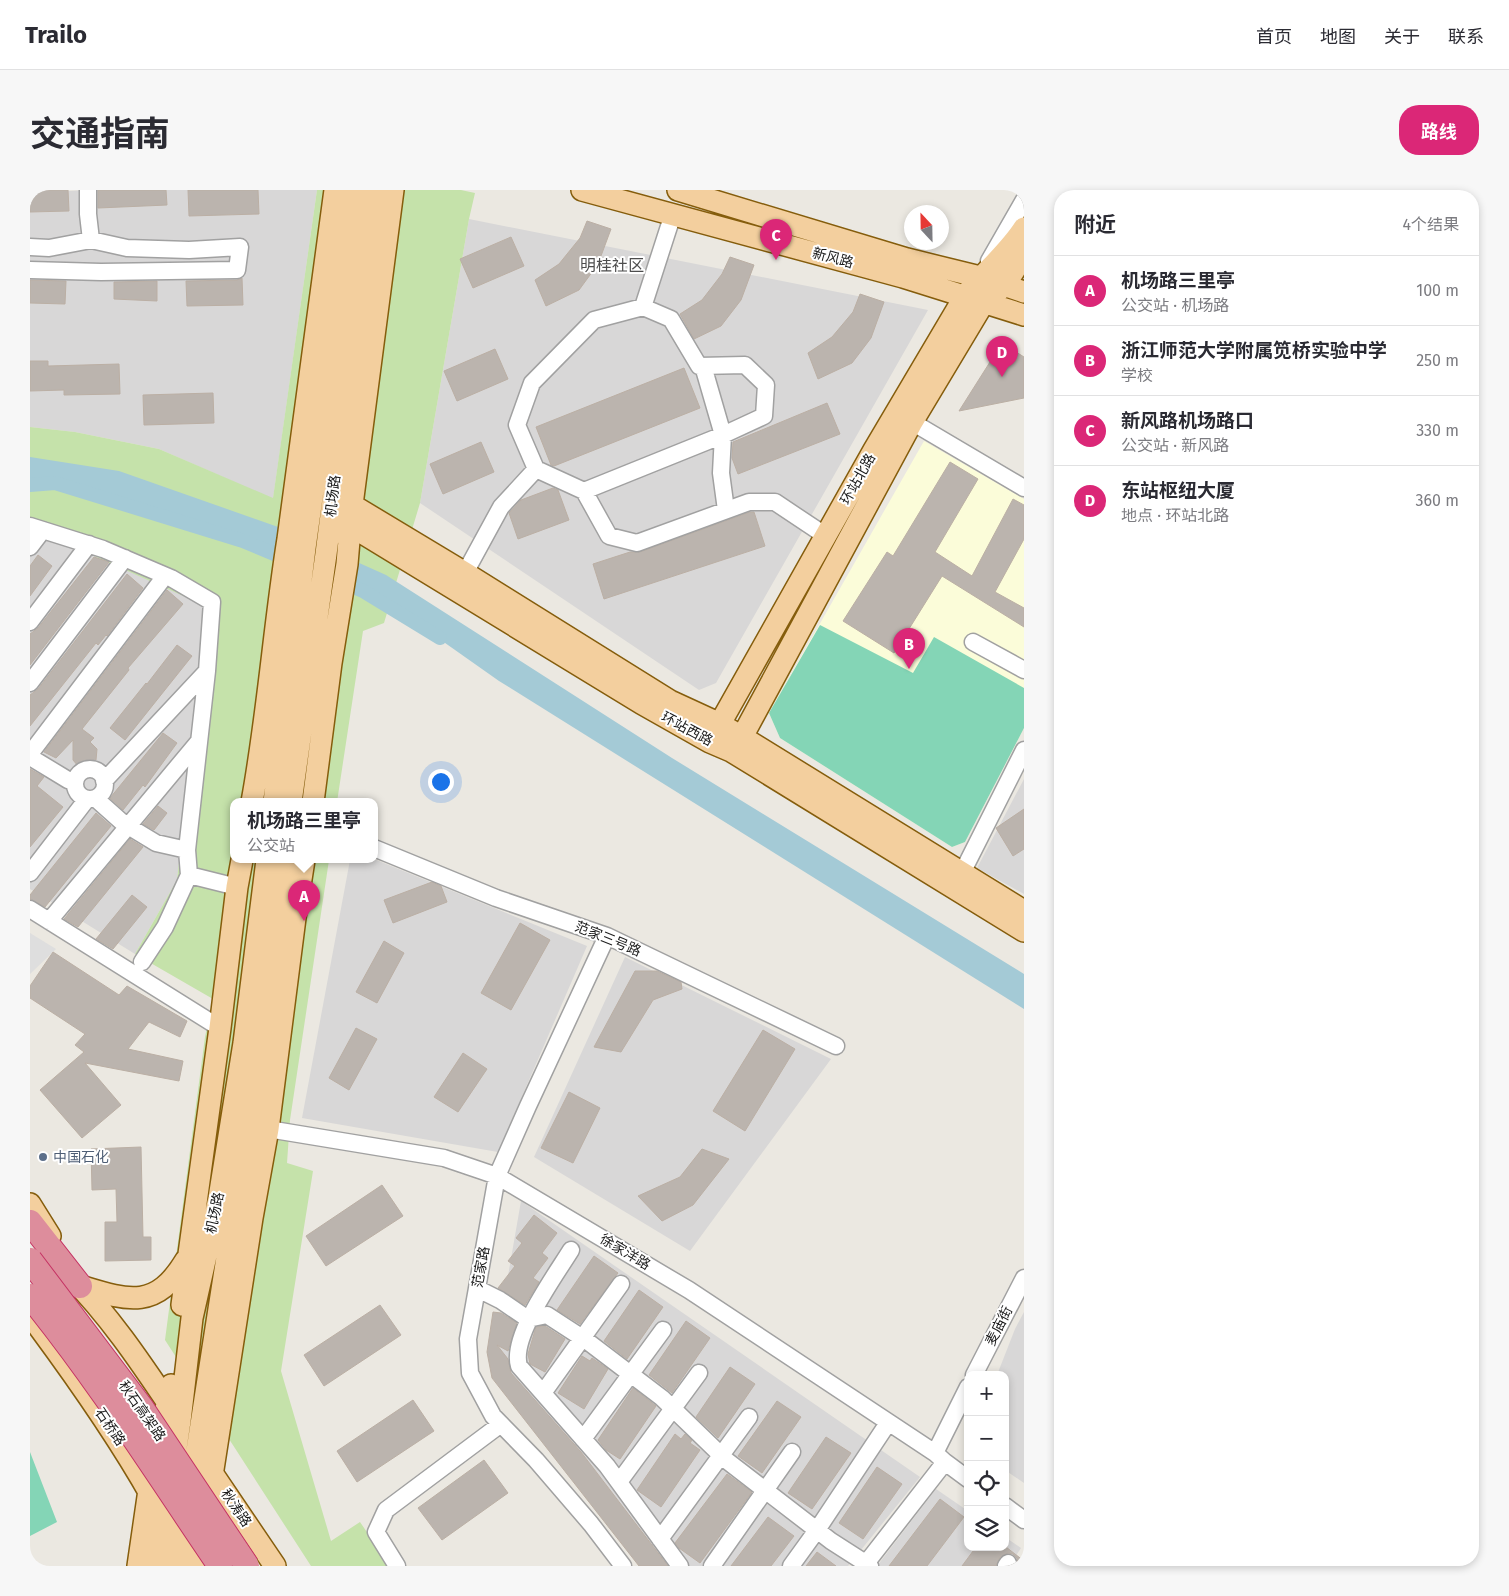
<!DOCTYPE html>
<html lang="zh">
<meta charset="utf-8">
<style>
body{margin:0;font-family:"Fira Sans","Noto Sans SC",sans-serif;background:#f7f7f7;color:#2b2b33}
.controls{position:absolute;right:15px;bottom:15px;display:grid;overflow:hidden;border-radius:10px;box-shadow:0 2px 8px #0003}
.controls button{width:45px;height:45px;display:grid;place-items:center;padding:0;border:0;border-bottom:1px solid #e1e1e2;background:#fff;color:#2b2b33;font:25px sans-serif}
.compass{position:absolute;left:874px;top:15px;width:45px;height:45px;border-radius:50%;background:#fff;box-shadow:0 2px 8px #0003;rotate:338deg}
.you{position:absolute;left:410px;top:591px;width:18px;height:18px;margin:-12px;border:4px solid #fff;border-radius:50%;background:#1a73e8;box-shadow:0 0 0 8px #1a73e833}
.badge{display:grid;place-items:center;width:32px;height:32px;border-radius:50%;background:#db2777;color:#fff;font-size:16px;font-weight:700}
.pin{position:absolute;translate:-50% -41px;filter:drop-shadow(0 1px 2px #0008)}
.pin::after{content:'';position:absolute;top:26px;width:18px;height:15px;background:inherit;clip-path:polygon(0 0,100% 0,50% 100%)}
.popup{position:absolute;left:200px;top:608px;width:148px;height:65px;box-sizing:border-box;display:grid;place-content:center;border-radius:10px;background:#fff;filter:drop-shadow(0 1px 4px #0005);font-size:16px;white-space:nowrap;color:#7c7c81}
.popup b{font-size:19px;color:#2b2b33}
.popup::after{content:'';position:absolute;left:50%;top:100%;margin-left:-10px;border:10px solid transparent;border-top-color:#fff}
.list{margin:0;padding:0;list-style:none}
h2{display:flex;justify-content:space-between;align-items:center;height:65px;margin:0;padding:0 20px;font-size:21px}
h2 small{font-size:16px;font-weight:400;color:#7c7c81}
.list li{display:grid;grid-template-columns:32px 1fr auto;gap:15px;align-items:center;box-sizing:border-box;height:70px;padding:0 20px;border-top:1px solid #e1e1e2}
.list b{display:block;font-size:19px;white-space:nowrap}
.list p{margin:0;font-size:16px;white-space:nowrap;color:#7c7c81}
.list em{font-size:16px;font-style:normal;color:#7c7c81}
.icon{flex:none;width:28px;height:28px;fill:none;stroke:currentColor;stroke-width:2;stroke-linecap:round;stroke-linejoin:round}
.map{position:relative;flex:none;width:994px;height:1376px;overflow:hidden;border-radius:20px}
header{display:flex;align-items:center;gap:30px;box-sizing:border-box;height:70px;padding:0 25px;background:#fff;border-bottom:1px solid #e1e1e2}
header strong{font-size:24px}
nav{display:flex;gap:28px;margin-inline-start:auto;font-size:18px}
.intro{display:flex;align-items:center;justify-content:space-between;box-sizing:border-box;height:120px;padding:0 30px}
h1{margin:0;font-size:35px}
.button{padding:12px 22px;border-radius:20px;background:#db2777;color:#fff;font-size:18px;font-weight:700}
main{display:flex;gap:30px;padding:0 30px}
aside{flex:1;background:#fff;border-radius:20px;box-shadow:0 2px 8px #0003}
.map>svg:first-child{display:block}
</style>
<header>
<strong>Trailo</strong>
<nav><a>首页</a><a>地图</a><a>关于</a><a>联系</a></nav>
</header>
<div class="intro"><h1>交通指南</h1><a class="button">路线</a></div>
<main>
<div class="map">
<svg width="994" height="1376" viewBox="0 0 994 1376">
<rect width="100%" height="100%" fill="#ebe8e1"/>
<path fill="#d8d7d7" d="M 59,0 L 287,0 L 243,309 L 129,259 L 45,242 L 0,237 L 0,3 Z
M 439,29 L 898,120 L 686,493 L 669,500 L 390,313 Z
M 0,344 L 56,360 L 178,416 L 147,690 L 105,764 L 0,699 Z
M 994,589 L 994,704 L 947,678 Z
M 344,669 L 557,756 L 468,962 L 272,928 L 320,670 Z
M 595,767 L 801,869 L 660,1061 L 504,967 Z
M 491,1011 L 890,1287 L 818,1376 L 615,1376 L 462,1178 Z
M 994,1122 L 994,1293 L 975,1280 L 975,1185 L 967,1185 L 985,1139 Z
M 906,1299 L 938,1321 L 938,1357 L 975,1357 L 975,1347 L 991,1358 L 979,1376 L 847,1376 Z"/>
<path fill="#fbfcd9" d="M 894,251 L 994,309 L 994,538 L 935,652 L 922,657 L 750,548 L 739,523 Z"/>
<path fill="#c5e2aa" d="M 287,0 L 431,0 L 445,3 L 439,29 L 390,313 L 354,433 L 333,441 L 307,612 L 204,612 L 204,670 L 299,670 L 260,930 L 257,973 L 283,981 L 251,1181 L 301,1351 L 330,1332 L 360,1376 L 281,1376 L 135,1150 L 175,847 L 183,809 L 105,764 L 147,690 L 178,417 L 44,357 L 0,344 L 0,237 L 45,242 L 129,259 L 243,308 Z"/>
<path fill="#84d5b6" d="M 790,435 L 883,483 L 904,447 L 994,498 L 994,538 L 935,652 L 922,657 L 750,548 L 739,523 Z
M 0,1262 L 27,1332 L 0,1346 Z"/>
<path fill="#dedede" d="M 0,743 L 26,759 L 0,784 Z"/>
<path fill="#a4cad6" d="M 0,267 L 89,281 L 251,338 L 356,385 L 642,568 L 994,784 L 994,819 L 469,491 L 330,393 L 83,305 L 0,289 Z"/>
<g fill="none" stroke-linecap="round" stroke-linejoin="round">
<path stroke="#a4cad6" stroke-width="14" d="M 0,295 L 25,293 L 213,351 L 261,371
M 286,381 L 333,401 L 410,448"/>
</g>
<path fill="#bbb4ae" stroke="#bbafa4" d="M 0,0 L 38,0 L 39,21 L 0,22 Z
M 68,0 L 136,0 L 137,15 L 68,18 Z
M 158,0 L 228,0 L 229,24 L 159,26 Z
M 557,31 L 581,39 L 568,74 L 549,100 L 516,116 L 505,90 L 529,74 L 550,48 Z
M 481,47 L 494,76 L 443,98 L 430,69 Z
M 700,67 L 724,75 L 711,110 L 691,136 L 664,149 L 650,124 L 672,110 L 692,84 Z
M 212,88 L 213,115 L 157,116 L 156,91 L 207,90 Z
M 0,90 L 36,91 L 35,114 L 0,113 Z
M 127,91 L 127,111 L 84,109 L 84,92 Z
M 830,104 L 854,112 L 841,148 L 822,173 L 788,189 L 778,163 L 802,147 L 823,122 Z
M 972,153 L 994,167 L 994,208 L 929,221 Z
M 465,159 L 478,189 L 427,211 L 414,181 Z
M 0,171 L 18,171 L 18,176 L 89,174 L 90,204 L 34,205 L 34,200 L 0,201 Z
M 654,178 L 670,218 L 524,276 L 521,275 L 506,237 Z
M 183,203 L 184,233 L 114,235 L 113,205 Z
M 797,213 L 810,244 L 708,284 L 702,268 L 703,252 Z
M 451,252 L 464,282 L 413,304 L 400,274 Z
M 920,272 L 948,289 L 905,362 L 942,386 L 983,309 L 994,315 L 994,349 L 965,402 L 994,418 L 994,437 L 912,386 L 864,463 L 813,431 L 857,362 L 863,366 Z
M 523,298 L 528,300 L 539,330 L 488,349 L 479,323 L 491,310 Z
M 720,322 L 724,322 L 735,356 L 574,409 L 563,374 L 600,362 L 610,362 Z
M 8,365 L 22,376 L 0,406 L 0,376 Z
M 64,367 L 79,372 L 0,475 L 0,444 L 8,438 Z
M 97,384 L 113,398 L 77,446 L 76,445 L 68,455 L 66,453 L 0,536 L 0,505 L 8,499 Z
M 137,400 L 153,414 L 98,478 L 99,480 L 52,539 L 64,548 L 60,552 L 67,559 L 66,570 L 57,574 L 48,576 L 43,570 L 43,550 L 26,568 L 14,562 Z
M 147,455 L 162,466 L 95,550 L 80,538 L 116,493 L 117,494 Z
M 133,543 L 147,553 L 115,597 L 113,595 L 93,620 L 80,608 Z
M 0,579 L 14,587 L 7,596 L 33,617 L 0,657 Z
M 128,616 L 137,623 L 124,640 L 113,634 Z
M 994,619 L 994,659 L 983,666 L 966,638 Z
M 66,623 L 81,636 L 15,717 L 0,709 L 0,705 Z
M 100,649 L 113,657 L 48,737 L 34,729 Z
M 402,692 L 411,696 L 417,712 L 363,733 L 354,710 Z
M 102,705 L 117,717 L 83,759 L 66,749 Z
M 490,733 L 520,750 L 481,820 L 451,803 Z
M 354,751 L 374,763 L 347,813 L 326,802 Z
M 23,762 L 89,805 L 97,796 L 157,831 L 150,847 L 119,832 L 98,859 L 153,871 L 149,891 L 55,873 L 91,915 L 52,948 L 10,900 L 54,862 L 45,855 L 55,844 L 0,808 L 0,796 Z
M 605,781 L 627,781 L 651,792 L 652,799 L 623,810 L 591,862 L 564,857 Z
M 326,838 L 347,849 L 319,900 L 299,888 Z
M 733,840 L 765,859 L 715,941 L 683,921 Z
M 433,863 L 457,879 L 428,922 L 404,907 Z
M 539,902 L 570,918 L 543,973 L 511,958 Z
M 111,957 L 113,1047 L 121,1047 L 121,1070 L 75,1071 L 75,1032 L 87,1032 L 86,999 L 62,1000 L 61,959 Z
M 672,959 L 699,969 L 663,1015 L 632,1031 L 608,1006 L 650,987 Z
M 352,995 L 373,1026 L 296,1076 L 276,1046 Z
M 504,1025 L 527,1043 L 512,1063 L 518,1068 L 503,1088 L 509,1092 L 495,1115 L 468,1098 L 485,1076 L 478,1071 L 492,1053 L 486,1048 Z
M 564,1066 L 588,1083 L 550,1134 L 527,1120 Z
M 609,1100 L 633,1117 L 597,1169 L 574,1151 Z
M 350,1115 L 371,1145 L 294,1196 L 274,1165 Z
M 463,1122 L 471,1123 L 487,1133 L 478,1161 L 467,1155 L 478,1169 L 481,1183 L 551,1262 L 638,1376 L 609,1376 L 462,1188 L 457,1162 Z
M 656,1131 L 680,1148 L 642,1203 L 619,1185 Z
M 515,1136 L 535,1149 L 515,1182 L 500,1174 L 498,1164 L 506,1137 Z
M 552,1166 L 560,1171 L 562,1168 L 578,1179 L 554,1219 L 528,1203 Z
M 700,1177 L 725,1194 L 688,1248 L 666,1227 Z
M 603,1198 L 626,1216 L 590,1269 L 576,1260 L 568,1250 Z
M 383,1210 L 404,1241 L 327,1292 L 307,1261 Z
M 747,1211 L 771,1227 L 732,1283 L 708,1266 Z
M 645,1244 L 651,1249 L 655,1244 L 662,1250 L 660,1253 L 670,1260 L 631,1317 L 607,1300 Z
M 796,1247 L 821,1263 L 782,1319 L 758,1303 Z
M 454,1270 L 478,1303 L 412,1350 L 388,1318 Z
M 847,1277 L 872,1294 L 833,1349 L 809,1333 Z
M 697,1284 L 722,1302 L 670,1373 L 649,1358 L 645,1353 Z
M 910,1309 L 934,1327 L 897,1376 L 859,1376 Z
M 738,1327 L 764,1346 L 741,1376 L 701,1376 Z
M 946,1357 L 976,1357 L 994,1371 L 994,1376 L 987,1376 L 987,1368 L 983,1364 L 978,1363 L 970,1367 L 966,1376 L 932,1376 Z
M 787,1362 L 806,1376 L 776,1376 Z"/>
<g fill="none" stroke-linecap="round" stroke-linejoin="round">
<defs>
<path id="minor" d="M 58,0 L 58,24 L 61,50
M 0,57 L 19,58 L 61,50 L 97,58 L 159,60 L 210,57 L 207,80 L 71,82 L 0,80
M 959,71 L 994,10
M 613,117 L 643,24
M 673,176 L 693,245 L 691,283 L 696,320
M 882,232 L 994,298
M 554,301 L 693,245 L 734,226 L 736,195 L 715,175 L 669,176 L 641,129 L 613,117 L 564,130 L 502,193 L 487,235 L 506,279 L 554,301 L 579,346 L 607,353 L 719,312 L 745,312 L 796,346
M 0,336 L 73,359 L 141,388 L 182,412 L 177,481 L 157,660 L 159,685 L 135,737 L 112,772
M 0,357 L 13,340
M 435,383 L 471,317 L 506,279
M 0,432 L 59,354
M 943,452 L 994,480
M 0,493 L 95,368
M 0,564 L 135,386
M 0,567 L 38,590 L 45,592
M45 594a15 15 0 1 1 30 0a15 15 0 1 1-30 0Z
M 74,591 L 177,481
M 65,608 L 93,633 L 126,653 L 157,660
M 344,658 L 466,708 L 577,746 L 806,856
M 0,683 L 57,609
M 932,683 L 994,560
M 159,685 L 207,697
M 0,719 L 190,838
M 19,731 L 169,551
M 577,746 L 498,916 L 467,986 L 438,1149 L 440,1183 L 463,1226 L 506,1270 L 561,1334 L 593,1376
M 238,939 L 414,968 L 467,986 L 659,1100 L 905,1263 L 915,1272 L 938,1289
M 541,1060 C 525,1086 480,1147 489,1176 L 577,1276 L 650,1376
M 448,1099 L 470,1110 L 498,1129 L 517,1125 L 557,1151 L 632,1208 L 696,1270 L 801,1351 L 840,1376
M 944,1185 L 994,1088
M 513,1203 L 591,1094
M 553,1249 L 633,1140
M 905,1263 L 938,1197
M 589,1292 L 669,1183
M 975,1316 L 994,1330
M 630,1349 L 719,1227
M 367,1376 L 346,1342 L 356,1320 L 471,1234
M 682,1376 L 762,1262
M 761,1376 L 787,1340 L 858,1233
M 834,1376 L 915,1272
M 976,1376 L 978,1373"/>
<path id="major" d="M 552,0 L 873,87 L 994,125
M 648,0 L 877,69 L 950,87 L 994,102
M 321,336 L 611,513 L 680,552 L 701,561 L 994,741
M 298,349 L 322,315 L 435,383 L 640,511 L 690,534 L 712,547 L 994,721
M 683,546 L 844,260 L 935,106 C 954,82 978,63 994,38
M 703,559 L 712,547 L 882,232 L 954,112 L 975,95 L 994,65
M 222,612 C 238,525 244,437 258,349 L 305,0
M 244,612 L 275,358 L 325,0
M 261,612 L 296,364 L 329,109 L 345,0
M 283,612 L 301,473 L 317,374 L 322,315 L 363,0
M 0,1014 L 20,1046
M 39,1085 C 79,1125 111,1173 142,1219
M 48,1094 L 50,1096 C 99,1111 126,1120 156,1070
M 152,1115 L 190,838 L 207,697 L 212,670
M 0,1125 C 44,1184 86,1243 122,1307
M 178,1277 L 245,1376
M 108,1376 L 119,1300 L 141,1195
M 129,1376 L 150,1231 L 162,1128 L 189,1008 L 214,853 L 237,670
M 149,1376 L 217,939 L 253,670
M 168,1376 L 222,1028 L 238,939 L 265,728 L 274,670"/>
<path id="highway" d="M 0,1032 L 50,1096"/>
</defs>
<use href="#minor" stroke="#a1a1a1" stroke-width="19"/>
<use href="#major" stroke="#855d0c" stroke-width="24"/>
<use href="#highway" stroke="#c53263" stroke-width="26"/>
<use href="#minor" stroke="#fff" stroke-width="16"/>
<use href="#major" stroke="#f3cf9e" stroke-width="21"/>
<use href="#highway" stroke="#dd8d9c" stroke-width="24"/>
<defs>
<path id="highway-bridge" d="M 0,1070 L 111,1217 L 217,1376
M 0,1106 C 69,1191 128,1285 190,1376"/>
</defs>
<use href="#highway-bridge" stroke="#c53263" stroke-width="26" stroke-linecap="butt"/>
<use href="#highway-bridge" stroke="#dd8d9c" stroke-width="24"/>
</g>
<circle fill="#5c6f8a" stroke="#fff" stroke-width="2" cx="13" cy="967" r="5"/>
<g text-anchor="middle" dominant-baseline="central" stroke-width="4" stroke-linejoin="round" paint-order="stroke">
<g font-size="14" fill="#1a1a1a" stroke="#fff">
<text transform="translate(803 68) rotate(15)">新风路</text>
<text transform="translate(828 289) rotate(-61)">环站北路</text>
<text transform="translate(303 306) rotate(-83)">机场路</text>
<text transform="translate(657 539) rotate(28)">环站西路</text>
<text transform="translate(578 749) rotate(22)">范家三号路</text>
<text transform="translate(185 1023) rotate(-78)">机场路</text>
<text transform="translate(595 1062) rotate(31)">徐家洋路</text>
<text transform="translate(451 1077) rotate(-80)">范家路</text>
<text transform="translate(969 1136) rotate(-63)">麦庙街</text>
<text transform="translate(112 1221) rotate(55)">秋石高架路</text>
<text transform="translate(80 1237) rotate(56)">石桥路</text>
<text transform="translate(206 1318) rotate(56)">秋涛路</text>
</g>
<g font-size="14" fill="#4e5e75" stroke="#fff" text-anchor="start">
<text x="23" y="967">中国石化</text>
</g>
<g font-size="16" fill="#4d4d4d" stroke="#fff">
<text x="582" y="75">明桂社区</text>
</g>
</g>
</svg>
<div class="controls">
<button>+</button>
<button>−</button>
<button><svg class="icon" aria-label="locate" viewBox="0 0 24 24"><circle cx="12" cy="12" r="6"/><path d="M12 2v4M12 18v4M2 12h4M18 12h4"/></svg></button>
<button><svg class="icon" aria-label="layers" viewBox="0 0 24 24"><path d="M12 4l9 5-9 5-9-5zM3 14l9 5 9-5"/></svg></button>
</div>
<svg class="compass" viewBox="-18 -18 36 36"><path d="M0-13l5 13h-10z" fill="#e53935"/><path d="M0 13l5-13h-10z" fill="#7c7c81"/></svg>
<div class="you"></div>
<div class="pin badge" style="left:274px;top:731px">A</div>
<div class="popup"><b>机场路三里亭</b>公交站</div>
<div class="pin badge" style="left:879px;top:479px">B</div>
<div class="pin badge" style="left:746px;top:70px">C</div>
<div class="pin badge" style="left:972px;top:187px">D</div>
</div>
<aside>
<h2>附近<small>4个结果</small></h2>
<ul class="list">
<li><span class="badge">A</span><div><b>机场路三里亭</b><p>公交站 · 机场路</p></div><em>100 m</em></li>
<li><span class="badge">B</span><div><b>浙江师范大学附属笕桥实验中学</b><p>学校</p></div><em>250 m</em></li>
<li><span class="badge">C</span><div><b>新风路机场路口</b><p>公交站 · 新风路</p></div><em>330 m</em></li>
<li><span class="badge">D</span><div><b>东站枢纽大厦</b><p>地点 · 环站北路</p></div><em>360 m</em></li>
</ul>
</aside>
</main>
